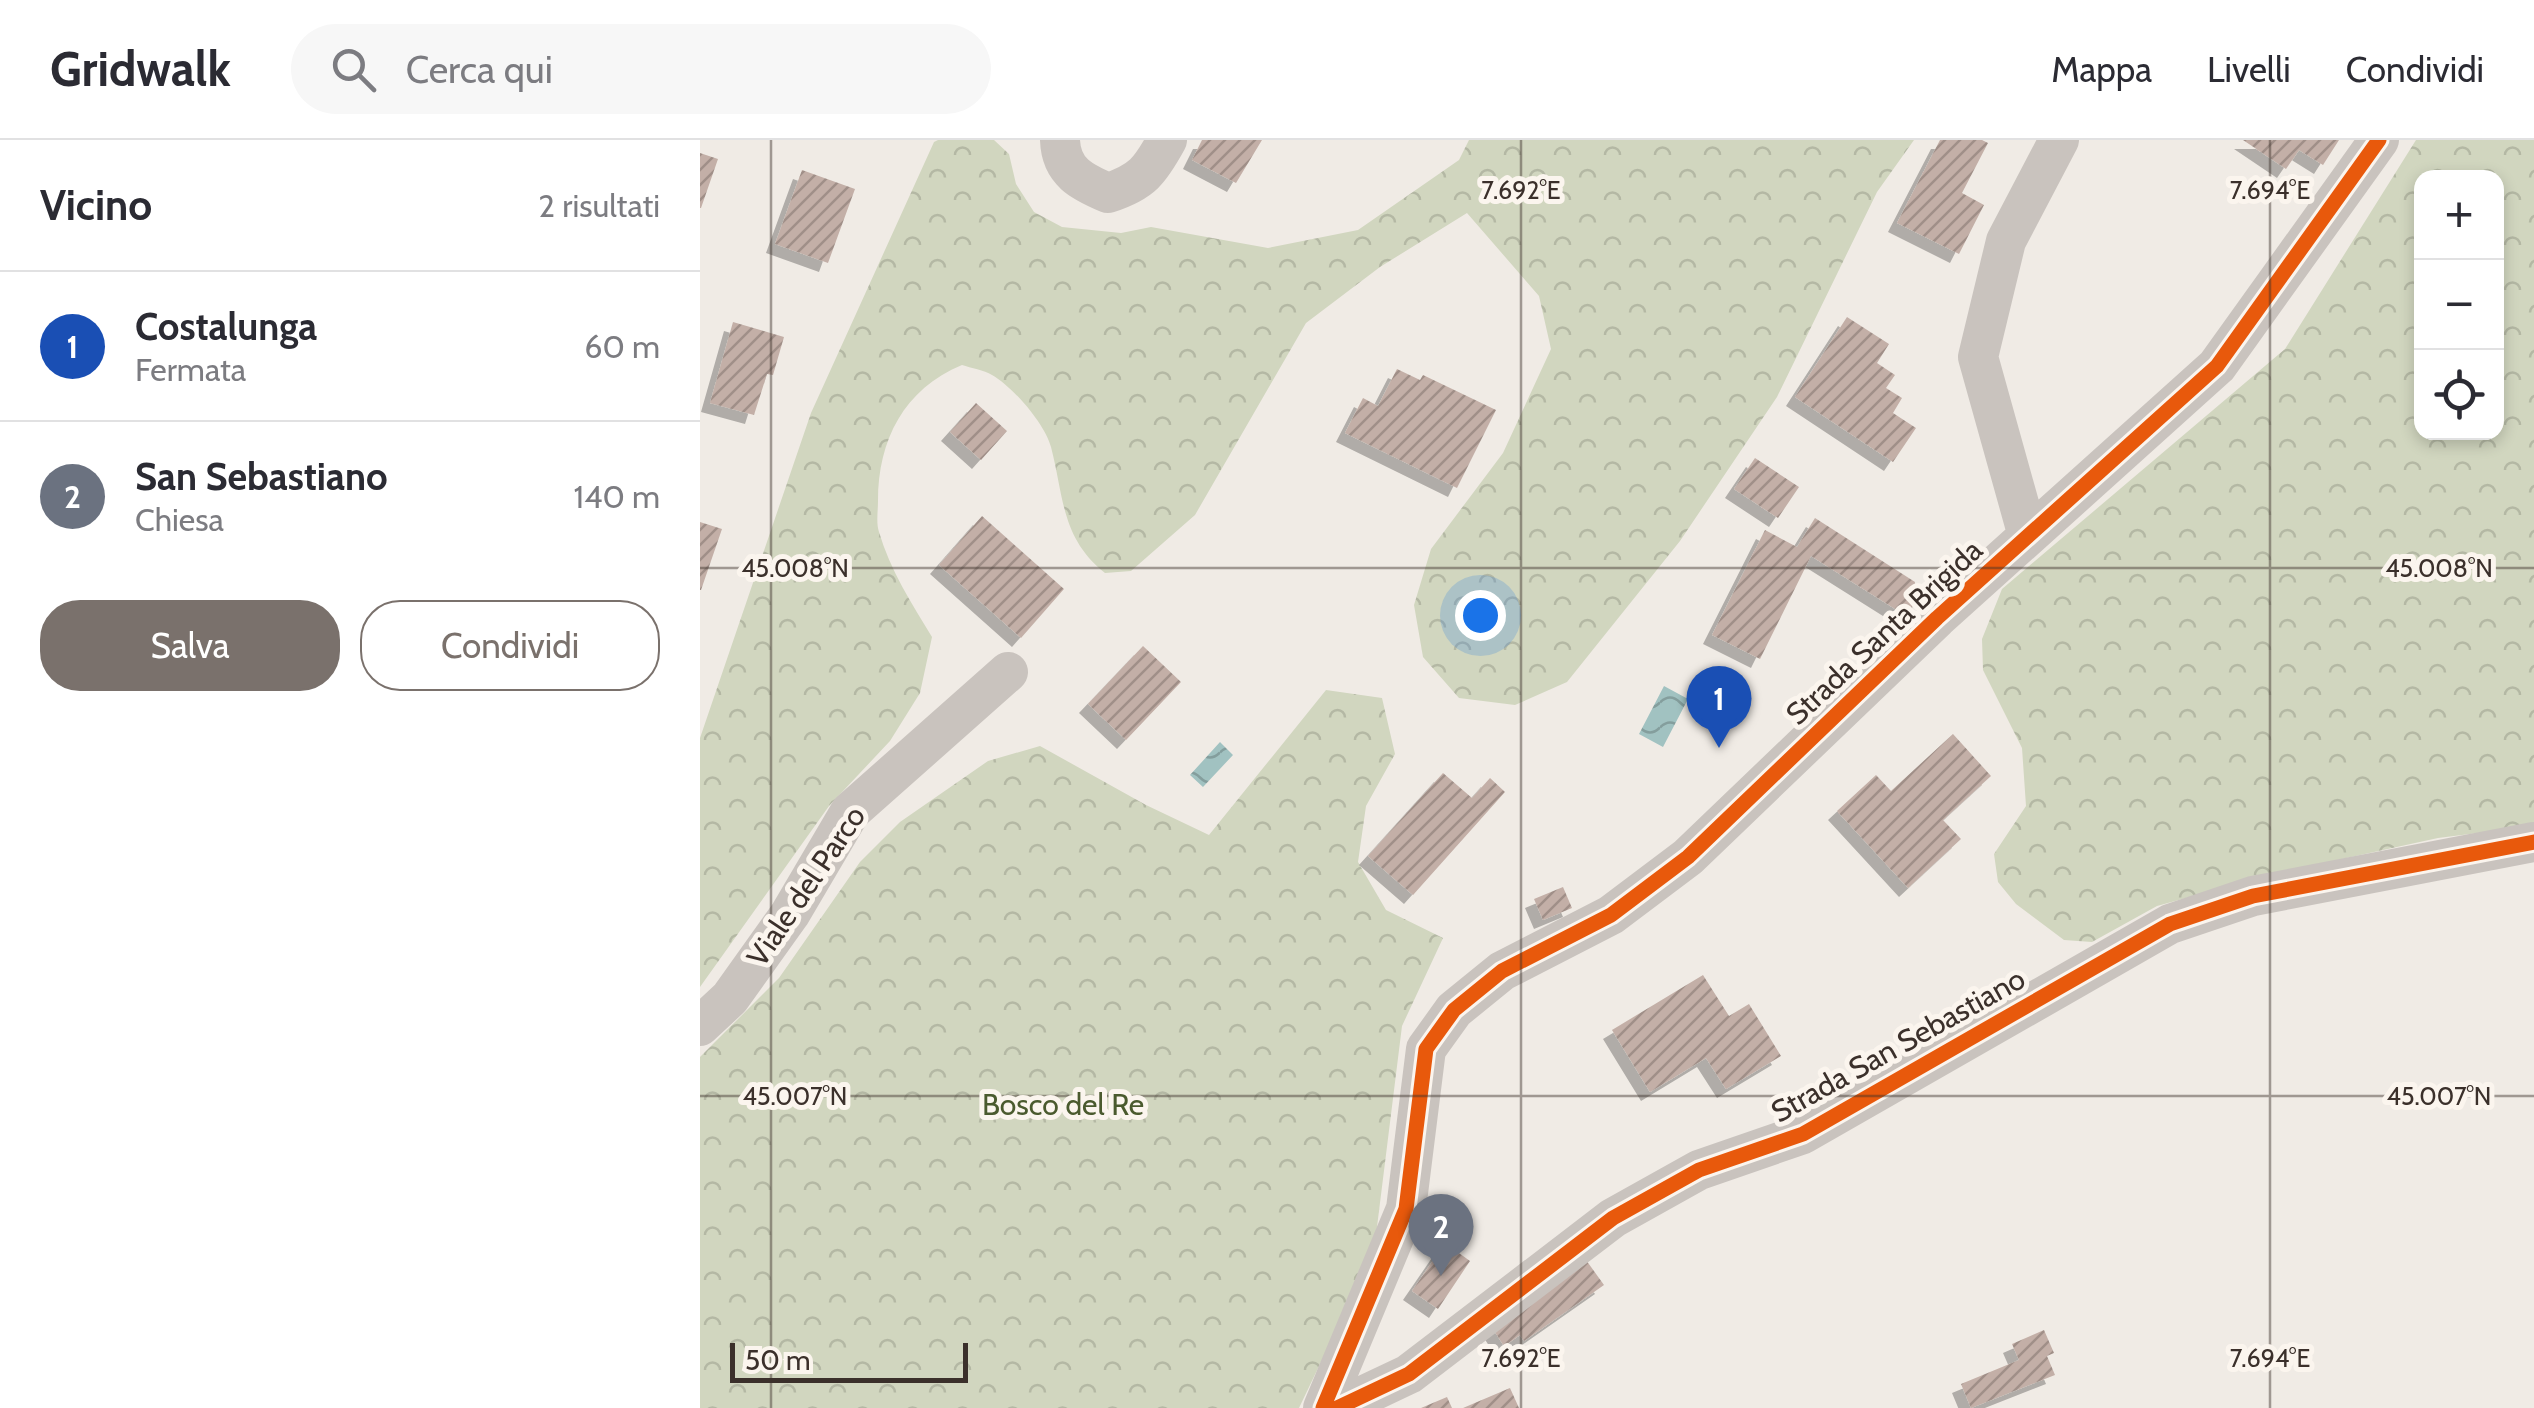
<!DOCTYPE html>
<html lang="it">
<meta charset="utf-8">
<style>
body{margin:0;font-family:Cabin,sans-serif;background:#f7f7f7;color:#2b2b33}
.controls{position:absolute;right:30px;top:30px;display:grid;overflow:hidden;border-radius:20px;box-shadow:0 5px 15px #0003}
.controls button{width:90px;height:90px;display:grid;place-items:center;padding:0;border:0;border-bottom:2px solid #e1e1e2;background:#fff;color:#2b2b33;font:50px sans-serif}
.scale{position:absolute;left:30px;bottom:25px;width:238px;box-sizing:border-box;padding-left:10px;border:5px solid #3b302b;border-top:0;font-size:28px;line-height:35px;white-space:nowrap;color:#3b302b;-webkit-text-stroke:8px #fbf5ee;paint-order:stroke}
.you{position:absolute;left:780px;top:475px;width:35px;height:35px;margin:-25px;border:8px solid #fff;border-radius:50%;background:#1a73e8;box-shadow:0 0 0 15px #1a73e833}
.badge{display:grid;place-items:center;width:65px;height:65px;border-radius:50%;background:#7a716c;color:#fff;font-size:32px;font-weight:700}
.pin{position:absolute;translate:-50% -82px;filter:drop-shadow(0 2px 5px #0008)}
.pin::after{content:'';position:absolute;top:52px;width:35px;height:30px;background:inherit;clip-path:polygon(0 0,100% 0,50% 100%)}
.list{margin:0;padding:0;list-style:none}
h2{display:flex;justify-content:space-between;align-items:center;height:130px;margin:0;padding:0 40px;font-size:42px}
h2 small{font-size:32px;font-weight:400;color:#7c7c81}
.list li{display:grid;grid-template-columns:65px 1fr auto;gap:30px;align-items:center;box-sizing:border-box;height:150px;padding:0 40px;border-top:2px solid #e1e1e2}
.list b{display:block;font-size:38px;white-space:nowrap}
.list p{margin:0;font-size:32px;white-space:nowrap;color:#7c7c81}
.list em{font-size:32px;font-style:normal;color:#7c7c81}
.actions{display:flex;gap:20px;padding:30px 40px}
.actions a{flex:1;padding:22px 0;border:2px solid #7a716c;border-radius:40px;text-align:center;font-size:35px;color:#7a716c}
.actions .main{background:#7a716c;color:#fff}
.icon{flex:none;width:55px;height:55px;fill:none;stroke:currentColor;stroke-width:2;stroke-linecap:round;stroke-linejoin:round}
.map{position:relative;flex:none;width:1834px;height:1268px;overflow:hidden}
header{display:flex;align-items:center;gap:60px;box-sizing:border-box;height:140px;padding:0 50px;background:#fff;border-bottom:2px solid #e1e1e2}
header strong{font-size:48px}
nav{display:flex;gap:55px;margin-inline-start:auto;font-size:35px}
.search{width:700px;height:90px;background:#f7f7f7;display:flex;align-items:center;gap:25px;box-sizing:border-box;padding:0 35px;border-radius:55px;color:#7c7c81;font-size:38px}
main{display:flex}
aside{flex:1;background:#fff}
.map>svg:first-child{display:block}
</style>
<header>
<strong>Gridwalk</strong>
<div class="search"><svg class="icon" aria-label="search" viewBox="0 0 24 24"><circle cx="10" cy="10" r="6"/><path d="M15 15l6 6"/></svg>Cerca qui</div>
<nav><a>Mappa</a><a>Livelli</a><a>Condividi</a></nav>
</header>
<main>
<aside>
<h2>Vicino<small>2 risultati</small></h2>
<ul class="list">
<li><span class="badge" style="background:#1a4fb4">1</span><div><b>Costalunga</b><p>Fermata</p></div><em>60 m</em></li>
<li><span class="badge" style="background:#6b7280">2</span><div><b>San Sebastiano</b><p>Chiesa</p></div><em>140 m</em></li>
</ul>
<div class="actions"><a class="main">Salva</a><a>Condividi</a></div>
</aside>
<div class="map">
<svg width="1834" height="1268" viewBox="0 0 1834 1268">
<defs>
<pattern id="forest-crowns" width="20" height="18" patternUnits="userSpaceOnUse" patternTransform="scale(2.5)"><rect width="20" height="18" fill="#d1d6bf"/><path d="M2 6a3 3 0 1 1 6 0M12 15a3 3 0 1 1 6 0" fill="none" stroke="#b4b8a4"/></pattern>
<pattern id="water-waves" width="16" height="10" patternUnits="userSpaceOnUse" patternTransform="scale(2.5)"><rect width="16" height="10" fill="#a1c2c1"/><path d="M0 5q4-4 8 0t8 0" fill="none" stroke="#849e9d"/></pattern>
<pattern id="building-hatch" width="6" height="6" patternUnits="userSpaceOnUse" patternTransform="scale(2.5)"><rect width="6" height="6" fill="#c3afa7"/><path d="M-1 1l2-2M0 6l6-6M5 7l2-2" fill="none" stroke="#a08f88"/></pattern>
<filter id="shadow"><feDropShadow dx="-9" dy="9" stdDeviation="0" flood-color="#0004"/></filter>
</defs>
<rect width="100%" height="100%" fill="#f0ebe5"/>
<path fill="url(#forest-crowns)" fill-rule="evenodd" d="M 238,0 L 294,0 L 309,14 L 316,44 L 334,72 L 362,87 L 421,93 L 451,87 L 568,108 L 658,90 L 759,20 L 769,0 L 1214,0 L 1177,52 L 1077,257 L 980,401 L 867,542 L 815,565 L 759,558 L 723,517 L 714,465 L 731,409 L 803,313 L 851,209 L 839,156 L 767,73 L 680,127 L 606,183 L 495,375 L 431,431 L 405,433 C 361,398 364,357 351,307 C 345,284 313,247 292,235 C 284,230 271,228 262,225 C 204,249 178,300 178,361 C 178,371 176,383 179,392 C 190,430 212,464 232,497 L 220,553 L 190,601 L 129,666 L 0,847 L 0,598 L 111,273 L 234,2 Z
M 1716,0 L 1834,0 L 1834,686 L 1738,698 L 1573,734 L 1457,766 L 1392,802 L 1364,800 L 1316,764 L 1298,742 L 1294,714 L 1326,666 L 1322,608 L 1283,530 L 1282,499 L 1302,449 L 1585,209 ZM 1722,38 L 1796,38 L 1796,292 L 1722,292 Z
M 626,550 L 682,558 L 695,614 L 666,666 L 658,722 L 686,770 L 743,798 L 702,886 L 674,1111 L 599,1268 L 0,1268 L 0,917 L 79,838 L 160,722 L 200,682 L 288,621 L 340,606 L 446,665 L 509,695 Z"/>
<path fill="url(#water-waves)" d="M 964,546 L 988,559 L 963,607 L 939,594 Z
M 520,602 L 533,615 L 503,647 L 490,635 Z"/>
<path fill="url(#building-hatch)" filter="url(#shadow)" d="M 502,0 L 562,0 L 536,43 L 492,20 Z
M 1240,0 L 1282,0 L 1288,3 L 1262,53 L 1284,65 L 1259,114 L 1197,83 Z
M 1543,0 L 1639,0 L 1623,25 L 1599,10 L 1586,29 Z
M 0,13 L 18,19 L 1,68 L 0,68 Z
M 102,30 L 155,49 L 128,123 L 75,104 Z
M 1147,177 L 1189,204 L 1177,223 L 1195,235 L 1186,248 L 1202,258 L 1193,273 L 1216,288 L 1193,322 L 1095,257 Z
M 33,182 L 84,197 L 73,235 L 67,234 L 54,275 L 10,263 Z
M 697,229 L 720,240 L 723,235 L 796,270 L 757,348 L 645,293 L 663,258 L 678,266 Z
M 276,263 L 307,291 L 281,320 L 250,292 Z
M 1055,318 L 1099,347 L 1078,378 L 1034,349 Z
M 282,376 L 364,449 L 321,498 L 239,425 Z
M 1115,378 L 1215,442 L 1211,479 L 1111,416 L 1060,519 L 1012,495 L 1065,390 L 1097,407 Z
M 0,382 L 22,389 L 1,450 L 0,450 Z
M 443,506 L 481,542 L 426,600 L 388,564 Z
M 1253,594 L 1291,636 L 1243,680 L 1261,699 L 1208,748 L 1137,671 L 1176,635 L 1191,651 Z
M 743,633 L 772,658 L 790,638 L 805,652 L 713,755 L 668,716 Z
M 863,747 L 872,768 L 843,780 L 834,759 Z
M 1003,835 L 1029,876 L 1049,864 L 1081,916 L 1026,949 L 1006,918 L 950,952 L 912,890 Z
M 745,1103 L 770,1121 L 738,1169 L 712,1151 Z
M 881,1113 L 904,1145 L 824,1201 L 820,1195 L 804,1206 L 793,1189 Z
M 1344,1190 L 1354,1213 L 1347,1216 L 1355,1235 L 1271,1268 L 1261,1244 L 1319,1220 L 1312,1204 Z
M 810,1248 L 819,1268 L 763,1268 Z
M 747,1257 L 752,1268 L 721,1268 Z"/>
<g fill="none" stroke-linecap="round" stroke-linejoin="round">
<path stroke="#c9c3be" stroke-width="40" d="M 360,0 C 361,32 382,42 408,53 C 442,42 450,31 467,0
M 1328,396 L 1278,217 L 1306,101 L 1359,0
M 0,886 L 30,858 L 90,774 L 150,672 L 308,532
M 623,1268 L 706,1069 L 726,909 L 754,870 L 802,831 L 911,775 L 988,717 L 1237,478 L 1517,226 L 1679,0
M 637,1268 L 709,1234 L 913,1078 L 999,1030 L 1103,994 L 1470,784 L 1553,756 L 1834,702"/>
<defs>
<path id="cycleway" d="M 623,1268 L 706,1069 L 726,909 L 754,870 L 802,831 L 911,775 L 988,717 L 1237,478 L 1517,226 L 1679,0
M 637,1268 L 709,1234 L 913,1078 L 999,1030 L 1103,994 L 1470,784 L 1553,756 L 1834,702"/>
</defs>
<use href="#cycleway" stroke="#fbf5ee" stroke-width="21"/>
<use href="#cycleway" stroke="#e8590c" stroke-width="15"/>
</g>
<path fill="none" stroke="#3b302b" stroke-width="2.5" stroke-opacity="0.45" d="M 71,0 L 71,1268M 821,0 L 821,1268M 1570,0 L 1570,1268M 0,428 L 1834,428M 0,956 L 1834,956"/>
<g text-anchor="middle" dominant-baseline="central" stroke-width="10" stroke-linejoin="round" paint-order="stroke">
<g font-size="30" fill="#3b302b" stroke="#fbf5ee">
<text transform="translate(1184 492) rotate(-43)">Strada Santa Brigida</text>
<text transform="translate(106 746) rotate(-56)">Viale del Parco</text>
<text transform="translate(1198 905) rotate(-29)">Strada San Sebastiano</text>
</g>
<g font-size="30" fill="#4a5a2e" stroke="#fbf5ee">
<text x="363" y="964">Bosco del Re</text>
</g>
</g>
<g font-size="25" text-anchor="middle" fill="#3b302b" stroke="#fbf5ee" stroke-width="10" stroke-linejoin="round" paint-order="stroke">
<text x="821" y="59">7.692°E</text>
<text x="1570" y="59">7.694°E</text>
<text x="95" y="437">45.008°N</text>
<text x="1739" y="437">45.008°N</text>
<text x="95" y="965">45.007°N</text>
<text x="1739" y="965">45.007°N</text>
<text x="821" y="1227">7.692°E</text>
<text x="1570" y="1227">7.694°E</text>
</g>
</svg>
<div class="controls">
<button>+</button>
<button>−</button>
<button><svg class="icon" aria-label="locate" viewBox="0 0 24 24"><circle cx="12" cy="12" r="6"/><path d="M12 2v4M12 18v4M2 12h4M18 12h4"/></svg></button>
</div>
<div class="scale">50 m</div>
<div class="you"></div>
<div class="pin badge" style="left:1019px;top:608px;background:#1a4fb4">1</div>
<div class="pin badge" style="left:741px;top:1136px;background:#6b7280">2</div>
</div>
</main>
